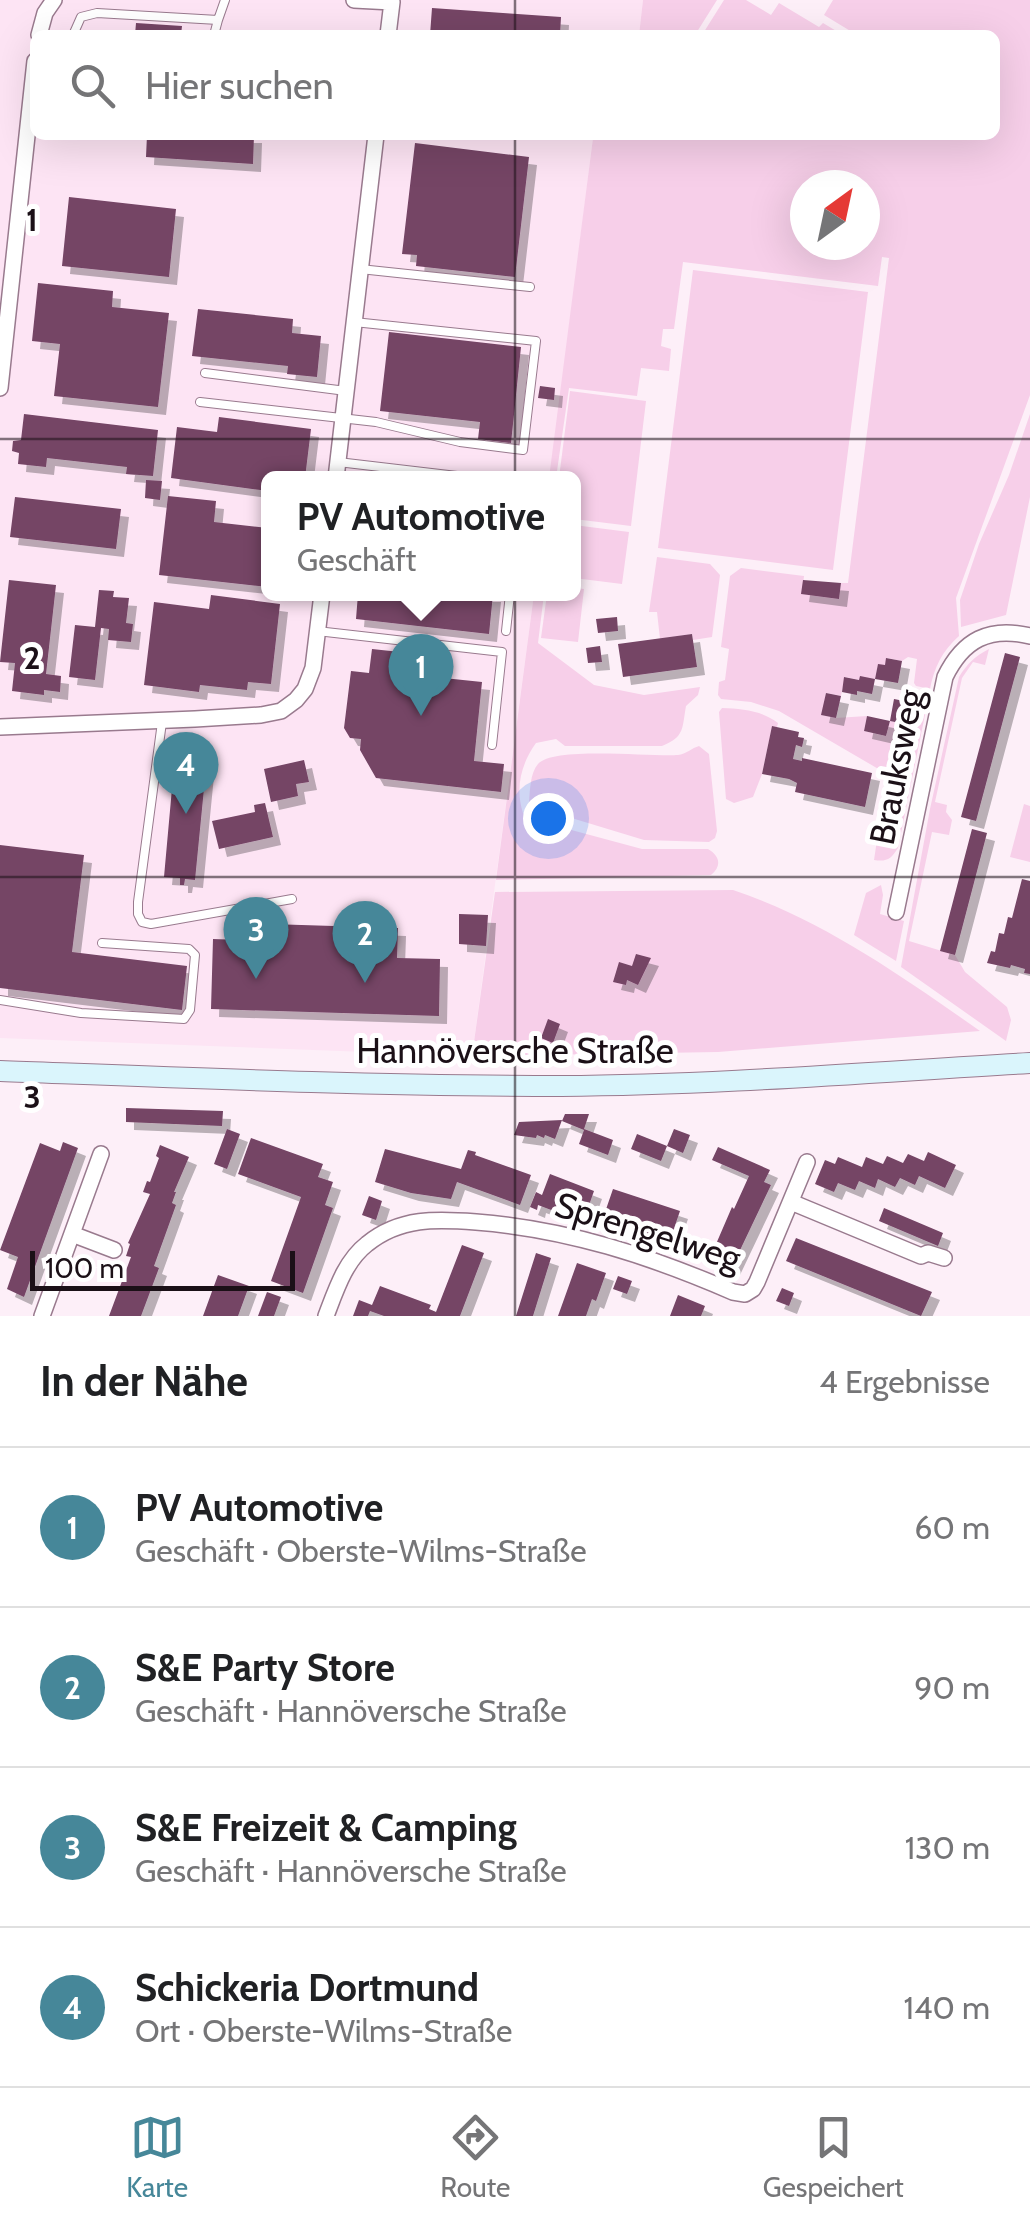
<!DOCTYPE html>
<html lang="de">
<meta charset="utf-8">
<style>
body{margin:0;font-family:Cabin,sans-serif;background:#f6f6f6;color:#202124}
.compass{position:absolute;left:790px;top:170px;width:90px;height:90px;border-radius:50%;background:#fff;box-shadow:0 10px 40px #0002;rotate:33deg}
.scale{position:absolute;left:30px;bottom:25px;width:265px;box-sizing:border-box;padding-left:10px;border:5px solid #1b1017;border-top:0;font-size:28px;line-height:35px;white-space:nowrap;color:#1b1017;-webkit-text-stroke:8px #fff;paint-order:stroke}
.you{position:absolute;left:548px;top:818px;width:35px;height:35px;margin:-25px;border:8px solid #fff;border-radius:50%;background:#1a73e8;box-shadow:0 0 0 15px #1a73e833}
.badge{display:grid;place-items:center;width:65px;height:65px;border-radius:50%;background:#468799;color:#fff;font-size:32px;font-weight:700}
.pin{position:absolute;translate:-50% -82px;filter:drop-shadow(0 2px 5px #0008)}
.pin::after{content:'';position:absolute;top:52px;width:35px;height:30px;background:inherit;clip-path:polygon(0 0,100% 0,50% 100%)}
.popup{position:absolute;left:261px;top:471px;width:320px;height:130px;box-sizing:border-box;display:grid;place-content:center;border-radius:15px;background:#fff;filter:drop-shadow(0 2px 8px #0005);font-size:32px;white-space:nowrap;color:#757577}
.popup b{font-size:38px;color:#202124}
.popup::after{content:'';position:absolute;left:50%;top:100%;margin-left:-20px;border:20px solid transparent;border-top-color:#fff}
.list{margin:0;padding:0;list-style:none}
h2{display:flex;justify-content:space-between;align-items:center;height:130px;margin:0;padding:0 40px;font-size:42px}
h2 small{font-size:32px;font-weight:400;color:#757577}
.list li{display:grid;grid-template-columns:65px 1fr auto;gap:30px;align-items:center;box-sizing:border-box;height:160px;padding:0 40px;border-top:2px solid #e0e0e0}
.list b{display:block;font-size:38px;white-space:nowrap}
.list p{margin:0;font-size:32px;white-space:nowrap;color:#757577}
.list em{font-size:32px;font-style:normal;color:#757577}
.icon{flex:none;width:55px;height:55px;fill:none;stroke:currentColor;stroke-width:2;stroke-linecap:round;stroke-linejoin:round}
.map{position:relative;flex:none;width:1030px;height:1316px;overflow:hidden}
.search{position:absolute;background:#fff;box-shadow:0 10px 40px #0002;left:30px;right:30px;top:30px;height:110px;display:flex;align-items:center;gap:25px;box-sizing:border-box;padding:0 35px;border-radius:15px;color:#757577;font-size:38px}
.sheet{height:770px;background:#fff}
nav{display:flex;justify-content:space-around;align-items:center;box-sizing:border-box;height:140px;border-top:2px solid #e0e0e0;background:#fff;font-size:28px;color:#757577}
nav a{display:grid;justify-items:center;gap:5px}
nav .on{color:#468799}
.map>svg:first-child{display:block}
</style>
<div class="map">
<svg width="1030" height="1316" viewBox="0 0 1030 1316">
<defs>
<filter id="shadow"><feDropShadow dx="8" dy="8" stdDeviation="0" flood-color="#0004"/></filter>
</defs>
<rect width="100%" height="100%" fill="#fdeff8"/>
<path fill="#fde4f4" d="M 0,0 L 643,0 L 639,35 L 35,35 L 35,135 L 605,135 L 593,138 L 550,478 L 268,478 L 268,594 L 534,594 L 472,1056 L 0,1038 Z"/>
<path fill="#f7cfe9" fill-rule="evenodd" d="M 643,0 L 717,0 L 695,35 L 639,35 Z
M 724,0 L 746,0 L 771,15 L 779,3 L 819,27 L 823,23 L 843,35 L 702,35 Z
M 833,0 L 1030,0 L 1030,395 L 956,598 L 959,636 C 942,651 934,668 930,689 L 916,686 L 914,683 L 917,659 L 908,657 L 902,661 L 887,658 L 885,665 L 878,665 L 875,679 L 861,677 L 859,680 L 845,677 L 841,696 L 826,693 L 822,715 L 836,718 L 867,716 L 864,731 L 886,736 L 890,721 L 905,724 L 909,702 L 927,705 L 898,848 C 891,859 887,862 874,860 L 887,774 L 779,711 L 751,702 L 721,699 L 718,695 L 719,682 L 725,680 L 729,649 L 721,647 L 730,576 L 741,568 L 804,576 L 802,593 L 839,598 L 841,583 L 848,583 L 889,258 L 882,257 L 878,286 L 683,262 L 674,329 L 663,329 L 661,346 L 671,349 L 669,371 L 641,368 L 637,396 L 569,388 L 556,478 L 549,478 L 593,138 L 605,135 L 995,135 L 995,35 L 857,35 L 824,15 ZM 805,185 L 865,185 L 865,245 L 805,245 Z
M 693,270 L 868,292 L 833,570 L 658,548 Z
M 570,391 L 646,401 L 631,526 L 574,519 L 574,478 L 559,478 Z
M 1030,414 L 1030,497 L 1006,615 L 961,627 L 960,600 L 979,544 L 1009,475 Z
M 574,525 L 629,532 L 622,584 L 574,578 Z
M 657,557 L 710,564 L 720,575 L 712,637 L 693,640 L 692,634 L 660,639 L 657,612 L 649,612 Z
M 574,588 L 584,589 L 578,642 L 541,638 L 547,594 L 574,594 Z
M 534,594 L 544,594 L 538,643 L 594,685 L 644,695 L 700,687 L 698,695 L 686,706 C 682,728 685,737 662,746 L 565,746 L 556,739 L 536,743 C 521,764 515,788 523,813 L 538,821 L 642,849 L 708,849 C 720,856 722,866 711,875 L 496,880 Z
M 989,649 L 985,665 L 973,662 L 962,678 L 935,802 L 947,805 L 946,812 L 952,820 L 949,835 L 932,832 L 909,941 L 955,955 L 965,972 L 1007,1007 L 1011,1020 L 1006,1041 L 901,967 L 930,809 L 959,677 C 967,664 975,656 989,649 Z
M 722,708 C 742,709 761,710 778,723 L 777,727 L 772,727 L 762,774 L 753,797 L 734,803 L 726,799 L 719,712 Z
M 699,746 L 709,754 L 717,831 L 715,838 L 709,842 L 644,840 L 532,806 L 529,802 C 530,791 530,773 538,764 C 553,746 652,757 678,755 C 686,754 692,748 699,746 Z
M 1024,804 L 1030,806 L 1030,862 L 1010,857 Z
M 881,885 L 883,895 L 880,914 L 904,921 L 896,961 L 854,935 L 866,893 Z
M 733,890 C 823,920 903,977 980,1031 L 718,1052 L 472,1056 L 495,892 Z"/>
<path fill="#744465" filter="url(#shadow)" d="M 432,8 L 561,17 L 560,35 L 430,35 Z
M 136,23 L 182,26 L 181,35 L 135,35 Z
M 147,135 L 254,135 L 253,164 L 146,157 Z
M 415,143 L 529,157 L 515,277 L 416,266 L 417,255 L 402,254 Z
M 69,197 L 176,209 L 169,277 L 62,266 Z
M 38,283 L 113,291 L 112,307 L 169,313 L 158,407 L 54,396 L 60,344 L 32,341 Z
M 198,309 L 293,319 L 292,333 L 321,336 L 317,377 L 287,374 L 288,366 L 192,356 Z
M 389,332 L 521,347 L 511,443 L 478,439 L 480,422 L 380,411 Z
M 540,386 L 555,388 L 554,400 L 538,398 Z
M 24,414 L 158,430 L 153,476 L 126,474 L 127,467 L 47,458 L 46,467 L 18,464 L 19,453 L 12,451 L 13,441 L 21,440 Z
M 219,417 L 311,429 L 305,478 L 268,478 L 268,491 L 171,478 L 177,427 L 217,432 Z
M 146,480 L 162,481 L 160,500 L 145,498 Z
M 168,496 L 216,501 L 214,522 L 268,528 L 268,587 L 159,575 Z
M 15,497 L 121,509 L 116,549 L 10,537 Z
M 9,580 L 56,585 L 46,674 L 61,676 L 60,692 L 44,690 L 44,695 L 12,691 L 15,663 L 0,662 Z
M 803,580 L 841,583 L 839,599 L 801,594 Z
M 99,590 L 114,591 L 113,597 L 129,598 L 126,623 L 133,624 L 131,642 L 108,640 L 109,629 L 101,628 L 95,680 L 69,677 L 75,625 L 95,627 Z
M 358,594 L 493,594 L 489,634 L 356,619 Z
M 211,595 L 280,604 L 271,684 L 248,682 L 247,690 L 200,685 L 199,692 L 144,685 L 154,602 L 209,609 Z
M 617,617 L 618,631 L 598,633 L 596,619 Z
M 692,634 L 697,667 L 623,677 L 618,644 Z
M 600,646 L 602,662 L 588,663 L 586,648 Z
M 372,649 L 437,656 L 434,677 L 482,682 L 474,761 L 504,764 L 501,792 L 376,778 L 360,750 L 361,739 L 350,738 L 344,728 L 351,671 L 369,673 Z
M 1005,653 L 1020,657 L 976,821 L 961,817 Z
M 886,658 L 902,661 L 898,683 L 875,679 L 878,664 L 885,665 Z
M 860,676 L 875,679 L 872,694 L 857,691 L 857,695 L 842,692 L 844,677 L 859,680 Z
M 826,693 L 841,696 L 836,718 L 821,715 Z
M 894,699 L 909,702 L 905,724 L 890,721 L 886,736 L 864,731 L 867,716 L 890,721 Z
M 772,726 L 799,732 L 798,737 L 804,738 L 802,747 L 796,745 L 793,759 L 802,761 L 802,758 L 872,773 L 865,807 L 795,792 L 797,783 L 789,779 L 762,774 Z
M 175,755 L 207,758 L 195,880 L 185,879 L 184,885 L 180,885 L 180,878 L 164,877 Z
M 304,760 L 309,782 L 296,784 L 298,796 L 271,802 L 264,769 Z
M 265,803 L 273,837 L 219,849 L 212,821 L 255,812 L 254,805 Z
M 972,829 L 987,833 L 955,955 L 940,951 Z
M 0,845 L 84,855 L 72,952 L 187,966 L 182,1010 L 0,988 Z
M 1022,879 L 1030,881 L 1030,974 L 1024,973 L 1025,969 L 1011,965 L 1010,968 L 987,963 L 991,951 L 995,952 L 999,933 L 1004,934 L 1008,917 L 1012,918 Z
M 459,914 L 488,915 L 486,946 L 459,944 Z
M 241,923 L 398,928 L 397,958 L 440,959 L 439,1016 L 211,1009 L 213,939 L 241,940 Z
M 636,954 L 651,958 L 638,985 L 627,980 L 626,985 L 613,982 L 619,962 L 632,966 Z
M 548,1019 L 560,1024 L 553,1043 L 541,1038 Z
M 126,1108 L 223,1111 L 222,1126 L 126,1122 Z
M 565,1114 L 589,1114 L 584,1129 L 613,1140 L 608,1155 L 579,1144 L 584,1130 L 562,1121 Z
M 562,1120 L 555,1139 L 545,1135 L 544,1138 L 537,1135 L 536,1138 L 514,1135 L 519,1122 Z
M 227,1129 L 240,1134 L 227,1169 L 214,1164 Z
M 674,1129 L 690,1135 L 683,1153 L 667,1146 L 661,1161 L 631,1149 L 637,1134 L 667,1146 Z
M 251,1138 L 323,1164 L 318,1177 L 333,1182 L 325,1205 L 333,1208 L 303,1293 L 271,1281 L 301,1197 L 238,1174 Z
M 63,1142 L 78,1148 L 24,1297 L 7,1289 L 18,1257 L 0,1250 L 40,1143 L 60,1151 Z
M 160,1145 L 189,1157 L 174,1192 L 176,1192 L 172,1203 L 176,1205 L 154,1266 L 159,1268 L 141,1316 L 109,1316 L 131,1257 L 126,1256 L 130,1244 L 128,1243 L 150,1194 L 143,1192 L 147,1181 L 150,1182 L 159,1158 L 156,1156 Z
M 718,1147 L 770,1170 L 764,1182 L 771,1185 L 732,1267 L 710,1258 L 732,1207 L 734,1209 L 749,1176 L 712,1160 Z
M 385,1149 L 461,1169 L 468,1150 L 476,1152 L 475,1155 L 531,1175 L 520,1205 L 457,1182 L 451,1199 L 411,1193 L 375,1182 Z
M 928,1152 L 956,1165 L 945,1188 L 919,1176 L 915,1185 L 900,1178 L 895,1187 L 878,1179 L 875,1188 L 859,1181 L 855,1190 L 838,1183 L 834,1192 L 815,1184 L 825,1160 L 835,1164 L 838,1157 L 862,1167 L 866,1157 L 883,1164 L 887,1156 L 903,1163 L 908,1154 L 924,1161 Z
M 550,1174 L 594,1191 L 583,1222 L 538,1205 L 537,1210 L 530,1207 L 536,1192 L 542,1195 Z
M 613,1189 L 680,1211 L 670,1240 L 603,1218 Z
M 369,1196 L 382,1201 L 376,1220 L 362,1215 Z
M 884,1208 L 943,1233 L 938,1246 L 879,1221 Z
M 796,1238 L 932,1292 L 921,1316 L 786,1261 Z
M 462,1245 L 484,1253 L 460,1316 L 384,1316 L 370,1311 L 368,1316 L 353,1316 L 359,1300 L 372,1305 L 380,1286 L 431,1305 L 429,1309 L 436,1312 Z
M 536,1253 L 551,1258 L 533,1316 L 516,1316 Z
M 577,1263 L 606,1273 L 596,1301 L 592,1299 L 586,1316 L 558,1316 Z
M 218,1275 L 249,1286 L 238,1316 L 203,1316 Z
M 618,1276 L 632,1281 L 627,1294 L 613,1289 Z
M 782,1288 L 794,1293 L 789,1306 L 776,1301 Z
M 267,1292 L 281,1297 L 274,1316 L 258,1316 Z
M 678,1295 L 705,1306 L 701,1316 L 670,1316 Z"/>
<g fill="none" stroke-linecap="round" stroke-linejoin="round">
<defs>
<path id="service" d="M 73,35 L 81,17 L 97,13 L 218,20 L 225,0
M 214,35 L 218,20
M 360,269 L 530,287
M 205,373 L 346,391
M 200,402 L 376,422 L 460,442 L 523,450 L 536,341 L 354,322
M 338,462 L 474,478
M 317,631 L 502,652 L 492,745
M 506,631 L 510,594
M 162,722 L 138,902 L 138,914 L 142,922 L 151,924 L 292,899
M 0,1000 L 81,1013 L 184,1019 L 190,1010 L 195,955 L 189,949 L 102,943"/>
<path id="minor" d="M 354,0 L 392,2 L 388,35
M 39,35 L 45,13 L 54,0
M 0,388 L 35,61
M 336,478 L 376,135
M 0,727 L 195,719 L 261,715 L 281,711 L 296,700 L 305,689 L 313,668 L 322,594
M 896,912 L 945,677 C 963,640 989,626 1030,636
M 791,1202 L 921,1256 L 928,1253 L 944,1258
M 72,1234 L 114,1250
M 42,1316 L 101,1154
M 326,1316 C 336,1290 345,1261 367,1244 C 400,1217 437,1219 476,1222 C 567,1229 650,1256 733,1292 L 745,1294 L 753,1289 L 757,1282 L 807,1162"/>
<path id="secondary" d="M 0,1071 C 187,1078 374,1086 561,1086 C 717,1085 874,1072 1030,1063"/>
</defs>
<use href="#service" stroke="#997a8e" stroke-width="10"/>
<use href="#minor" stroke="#997a8e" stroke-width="18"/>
<use href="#secondary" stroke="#997a8e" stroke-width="22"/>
<use href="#service" stroke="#fff" stroke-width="8"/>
<use href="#minor" stroke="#fff" stroke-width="15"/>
<use href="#secondary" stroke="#daf5fc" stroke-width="20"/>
</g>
<path fill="none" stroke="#1b1017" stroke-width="2.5" stroke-opacity="0.55" d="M 515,0 L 515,35M 515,135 L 515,1316M 0,439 L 1030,439M 0,877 L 1030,877"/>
<g text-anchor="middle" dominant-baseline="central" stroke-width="10" stroke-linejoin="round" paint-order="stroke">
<g font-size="35" fill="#1b1017" stroke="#fff">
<text transform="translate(896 767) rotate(-79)">Brauksweg</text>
<text x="515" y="1050">Hannöversche Straße</text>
<text transform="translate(648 1231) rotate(17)">Sprengelweg</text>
</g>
</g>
<g font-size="32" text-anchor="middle" font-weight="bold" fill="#1b1017" stroke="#fff" stroke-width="10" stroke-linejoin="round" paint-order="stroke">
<text x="32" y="231">1</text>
<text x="32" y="669">2</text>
<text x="32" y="1108">3</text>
</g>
</svg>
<svg class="compass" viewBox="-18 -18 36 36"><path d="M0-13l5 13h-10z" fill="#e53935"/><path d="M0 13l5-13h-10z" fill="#757577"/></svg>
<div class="scale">100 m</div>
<div class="you"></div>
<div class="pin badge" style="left:421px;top:716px">1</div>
<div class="popup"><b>PV Automotive</b>Geschäft</div>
<div class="pin badge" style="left:365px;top:983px">2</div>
<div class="pin badge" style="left:256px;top:979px">3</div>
<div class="pin badge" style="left:186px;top:814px">4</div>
<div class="search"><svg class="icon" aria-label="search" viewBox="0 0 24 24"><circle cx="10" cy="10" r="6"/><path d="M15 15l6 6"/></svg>Hier suchen</div>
</div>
<section class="sheet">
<h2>In der Nähe<small>4 Ergebnisse</small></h2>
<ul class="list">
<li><span class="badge">1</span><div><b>PV Automotive</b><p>Geschäft · Oberste-Wilms-Straße</p></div><em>60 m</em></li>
<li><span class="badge">2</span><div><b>S&amp;E Party Store</b><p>Geschäft · Hannöversche Straße</p></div><em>90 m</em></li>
<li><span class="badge">3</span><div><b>S&amp;E Freizeit &amp; Camping</b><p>Geschäft · Hannöversche Straße</p></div><em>130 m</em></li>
<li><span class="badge">4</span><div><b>Schickeria Dortmund</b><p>Ort · Oberste-Wilms-Straße</p></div><em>140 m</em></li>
</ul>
</section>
<nav>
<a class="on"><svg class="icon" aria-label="map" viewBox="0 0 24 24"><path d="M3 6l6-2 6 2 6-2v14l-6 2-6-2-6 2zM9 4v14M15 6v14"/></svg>Karte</a>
<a><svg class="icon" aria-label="directions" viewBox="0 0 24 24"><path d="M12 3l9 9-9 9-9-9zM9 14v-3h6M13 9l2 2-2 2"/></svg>Route</a>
<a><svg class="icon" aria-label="saved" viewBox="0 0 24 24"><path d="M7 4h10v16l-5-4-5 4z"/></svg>Gespeichert</a>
</nav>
